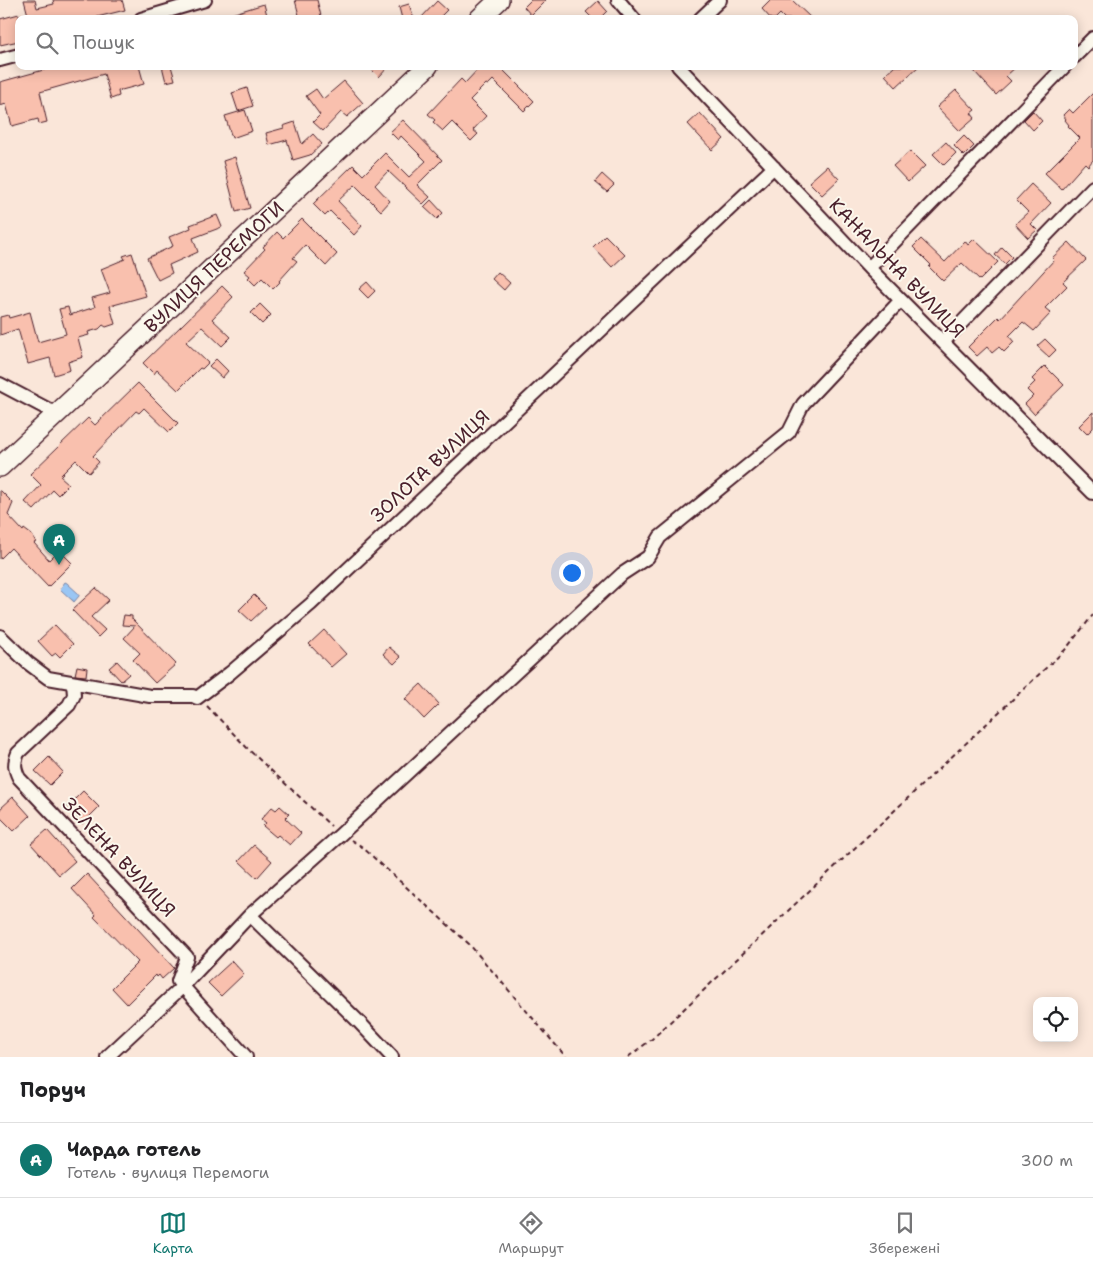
<!DOCTYPE html>
<html lang="uk">
<meta charset="utf-8">
<style>
body{margin:0;font-family:"Shantell Sans",sans-serif;background:#f6f6f6;color:#202124}
.controls{position:absolute;right:15px;bottom:15px;display:grid;overflow:hidden;border-radius:10px;box-shadow:0 2px 12px #0003}
.controls button{width:45px;height:45px;display:grid;place-items:center;padding:0;border:0;border-bottom:1px solid #e0e0e0;background:#fff;color:#202124;font:25px sans-serif}
.you{position:absolute;left:571px;top:572px;width:18px;height:18px;margin:-12px;border:4px solid #fff;border-radius:50%;background:#1a73e8;box-shadow:0 0 0 8px #1a73e833}
.badge{display:grid;place-items:center;width:32px;height:32px;border-radius:50%;background:#0f766e;color:#fff;font-size:16px;font-weight:700}
.pin{position:absolute;translate:-50% -41px;filter:drop-shadow(0 1px 2px #0008)}
.pin::after{content:'';position:absolute;top:26px;width:18px;height:15px;background:inherit;clip-path:polygon(0 0,100% 0,50% 100%)}
.list{margin:0;padding:0;list-style:none}
h2{display:flex;justify-content:space-between;align-items:center;height:65px;margin:0;padding:0 20px;font-size:21px}
h2 small{font-size:16px;font-weight:400;color:#757577}
.list li{display:grid;grid-template-columns:32px 1fr auto;gap:15px;align-items:center;box-sizing:border-box;height:75px;padding:0 20px;border-top:1px solid #e0e0e0}
.list b{display:block;font-size:19px;white-space:nowrap}
.list p{margin:0;font-size:16px;white-space:nowrap;color:#757577}
.list em{font-size:16px;font-style:normal;color:#757577}
.icon{flex:none;width:28px;height:28px;fill:none;stroke:currentColor;stroke-width:2;stroke-linecap:round;stroke-linejoin:round}
.map{position:relative;flex:none;width:1093px;height:1057px;overflow:hidden}
.search{position:absolute;background:#fff;box-shadow:0 2px 12px #0003;left:15px;right:15px;top:15px;height:55px;display:flex;align-items:center;gap:12px;box-sizing:border-box;padding:0 18px;border-radius:10px;color:#757577;font-size:19px}
.sheet{height:140px;background:#fff}
nav{display:flex;justify-content:space-around;align-items:center;box-sizing:border-box;height:70px;border-top:1px solid #e0e0e0;background:#fff;font-size:14px;color:#757577}
nav a{display:grid;justify-items:center;gap:2px}
nav .on{color:#0f766e}
.map>svg:first-child{display:block}
</style>
<div class="map">
<svg width="1093" height="1057" viewBox="0 0 1093 1057">
<defs>
<pattern id="water-ripples" width="26" height="14" patternUnits="userSpaceOnUse" patternTransform="scale(1.25)"><rect width="26" height="14" fill="#9ac6f4"/><path d="M2 4q2-2 4 0t4 0M15 11q2-2 4 0t4 0" fill="none" stroke="#86aad1"/></pattern>
</defs>
<rect width="100%" height="100%" fill="#fae6d9"/>
<filter id="ink" filterUnits="userSpaceOnUse"><feTurbulence type="fractalNoise" baseFrequency=".02" numOctaves="2"/><feDisplacementMap in="SourceGraphic" scale="10" xChannelSelector="R" yChannelSelector="G"/><feConvolveMatrix kernelMatrix="1 2 1 2 8 2 1 2 1" color-interpolation-filters="sRGB"/></filter>
<g filter="url(#ink)">
<path fill="url(#water-ripples)" stroke="#7a83a4" d="M 65,582 L 67,583 L 79,594 L 79,596 L 74,602 L 60,589 Z"/>
<path fill="#f9c0ae" stroke="#4a1f2b" d="M 24,0 L 35,0 L 37,8 L 54,4 L 53,0 L 122,0 L 125,10 L 89,19 L 29,19 Z
M 295,0 L 317,0 L 321,16 L 310,19 L 300,19 Z
M 531,0 L 546,0 L 531,15 L 524,7 Z
M 771,0 L 792,0 L 812,19 L 785,19 L 780,14 L 775,19 L 771,19 L 762,9 Z
M 437,1 L 447,10 L 438,19 L 420,19 Z
M 598,1 L 607,11 L 599,19 L 593,19 L 586,12 Z
M 264,4 L 268,19 L 226,19 L 225,16 Z
M 409,4 L 414,19 L 402,19 L 399,7 Z
M 19,14 L 19,41 L 0,45 L 0,19 Z
M 58,66 L 139,66 L 144,84 L 118,91 L 119,96 L 111,99 L 104,74 L 40,92 L 47,122 L 39,124 L 38,119 L 12,126 L 6,104 L 0,106 L 0,82 Z
M 162,66 L 171,66 L 175,80 L 166,82 Z
M 368,66 L 389,66 L 379,77 Z
M 481,66 L 499,66 L 534,101 L 524,111 L 493,80 L 488,85 L 486,84 L 470,100 L 486,116 L 473,130 L 478,134 L 471,141 L 452,122 L 443,131 L 433,122 L 435,120 L 428,114 L 461,79 L 465,83 Z
M 895,66 L 919,66 L 896,87 L 885,75 Z
M 979,66 L 1017,66 L 1006,76 L 1011,81 L 996,95 L 974,71 Z
M 344,81 L 363,103 L 347,117 L 341,112 L 323,131 L 313,122 L 320,115 L 306,96 L 316,89 L 323,99 Z
M 247,88 L 253,106 L 238,111 L 232,93 Z
M 956,90 L 975,110 L 971,113 L 975,118 L 960,131 L 937,107 Z
M 1093,93 L 1093,160 L 1088,166 L 1085,163 L 1062,189 L 1045,173 L 1080,138 L 1068,126 L 1069,125 L 1065,120 L 1066,119 L 1063,115 L 1069,109 L 1073,113 Z
M 245,110 L 252,131 L 232,138 L 225,116 Z
M 1033,111 L 1042,121 L 1033,130 L 1024,120 Z
M 700,113 L 724,139 L 712,150 L 688,124 Z
M 403,120 L 442,160 L 417,185 L 430,197 L 423,204 L 388,171 L 375,185 L 390,201 L 381,211 L 355,185 L 338,201 L 362,226 L 354,235 L 330,211 L 325,216 L 313,204 L 353,165 L 363,175 L 385,153 L 409,177 L 426,161 L 401,136 L 398,140 L 390,132 Z
M 295,122 L 302,144 L 313,134 L 322,144 L 310,155 L 293,160 L 287,140 L 269,145 L 266,133 L 284,128 L 283,126 Z
M 964,136 L 974,146 L 964,156 L 954,146 Z
M 946,142 L 956,153 L 944,165 L 933,154 Z
M 910,151 L 925,166 L 908,182 L 893,166 Z
M 235,157 L 250,208 L 236,212 L 223,161 Z
M 827,166 L 839,179 L 822,195 L 809,182 Z
M 602,174 L 614,185 L 607,192 L 595,182 Z
M 1031,184 L 1051,203 L 1031,224 L 1037,230 L 1028,238 L 1015,224 L 1028,212 L 1016,200 Z
M 431,200 L 443,213 L 437,219 L 424,207 Z
M 217,215 L 222,227 L 193,238 L 198,252 L 169,265 L 172,273 L 158,280 L 147,258 L 173,246 L 169,237 L 191,228 L 190,225 Z
M 302,219 L 337,254 L 326,266 L 305,245 L 293,258 L 297,261 L 279,281 L 280,282 L 273,289 L 262,278 L 255,285 L 248,278 L 250,276 L 244,271 L 265,249 L 263,247 L 277,232 L 283,238 Z
M 605,235 L 625,255 L 612,267 L 593,247 Z
M 921,239 L 945,262 L 965,241 L 968,245 L 974,239 L 998,262 L 980,280 L 962,263 L 943,281 L 929,267 L 931,265 L 913,247 Z
M 1069,242 L 1086,260 L 1063,282 L 1067,286 L 1045,308 L 1051,313 L 1034,331 L 1023,322 L 1009,336 L 1014,342 L 1004,352 L 999,347 L 992,353 L 987,347 L 977,356 L 968,347 L 998,317 L 1000,319 L 1054,260 L 1052,258 Z
M 1002,247 L 1012,257 L 1005,264 L 995,255 Z
M 132,253 L 146,296 L 110,306 L 115,324 L 106,327 L 103,325 L 99,329 L 88,332 L 89,335 L 78,338 L 83,357 L 68,362 L 70,370 L 54,375 L 50,358 L 28,364 L 18,329 L 0,335 L 0,317 L 8,315 L 9,318 L 30,312 L 38,342 L 66,334 L 59,309 L 68,307 L 70,315 L 95,307 L 92,298 L 110,293 L 101,269 L 125,259 L 123,256 Z
M 498,272 L 510,283 L 504,290 L 492,279 Z
M 367,282 L 375,291 L 368,298 L 359,289 Z
M 222,286 L 233,297 L 212,319 L 231,337 L 222,346 L 202,327 L 186,342 L 208,363 L 202,369 L 200,368 L 178,390 L 157,370 L 154,374 L 143,363 Z
M 260,304 L 271,315 L 262,324 L 251,313 Z
M 1045,339 L 1056,350 L 1049,357 L 1037,346 Z
M 216,359 L 228,371 L 222,378 L 209,366 Z
M 1045,366 L 1064,385 L 1034,414 L 1025,404 L 1033,396 L 1027,390 L 1035,382 L 1032,379 Z
M 138,383 L 178,423 L 169,432 L 144,408 L 139,413 L 136,411 L 93,456 L 99,462 L 89,473 L 76,460 L 60,476 L 69,484 L 58,495 L 53,490 L 34,510 L 25,502 L 41,485 L 30,474 L 88,418 L 95,425 Z
M 1093,412 L 1093,428 L 1087,434 L 1079,426 Z
M 0,490 L 13,503 L 8,515 L 23,531 L 24,529 L 32,535 L 36,542 L 34,543 L 49,560 L 59,550 L 72,563 L 48,587 L 11,548 L 0,559 Z
M 96,588 L 109,600 L 91,617 L 105,630 L 98,637 L 72,610 Z
M 254,595 L 266,607 L 251,621 L 239,610 Z
M 124,615 L 132,616 L 132,619 L 176,664 L 155,683 L 133,660 L 140,653 L 124,638 L 135,626 L 122,625 Z
M 55,625 L 73,644 L 60,657 L 56,653 L 52,656 L 38,641 Z
M 324,630 L 346,654 L 331,667 L 309,644 Z
M 389,647 L 401,657 L 394,664 L 383,654 Z
M 117,661 L 129,674 L 121,681 L 109,668 Z
M 77,666 L 87,668 L 86,676 L 75,675 Z
M 421,684 L 439,704 L 424,719 L 405,699 Z
M 49,757 L 63,772 L 50,785 L 35,771 Z
M 83,791 L 99,807 L 82,824 L 66,808 Z
M 13,797 L 30,816 L 14,831 L 0,817 L 0,809 Z
M 280,806 L 289,814 L 285,818 L 301,833 L 290,845 L 278,835 L 276,837 L 263,826 L 266,823 L 261,819 L 272,807 L 276,810 Z
M 47,830 L 75,861 L 59,875 L 31,844 Z
M 254,845 L 272,861 L 257,878 L 239,861 Z
M 87,874 L 174,968 L 162,979 L 159,975 L 157,977 L 156,975 L 127,1004 L 112,988 L 138,962 L 94,917 L 96,915 L 72,889 Z
M 232,961 L 244,974 L 221,996 L 208,983 Z"/>
<g fill="none" stroke-linecap="round" stroke-linejoin="round">
<defs>
<path id="street" d="M 618,0 L 634,19
M 141,19 L 205,0
M 700,19 L 720,0
M 1074,57 L 1093,38
M 0,60 L 19,55
M 678,66 L 869,268 L 1093,493
M 869,268 L 1065,66
M 943,342 L 1093,187
M 0,384 L 57,414
M 0,636 L 28,663 L 48,678 L 150,696 L 193,696 L 197,698 L 230,673 L 311,604 L 774,167
M 73,683 L 74,695 L 69,705 L 18,753 C 14,763 14,768 19,778 L 187,957 L 178,981 L 246,1057
M 250,915 L 359,1022 L 392,1057
M 107,1057 L 183,986 L 250,915 L 340,835 L 622,574 L 648,557 L 660,537 L 789,432 L 803,404 L 901,300"/>
<path id="secondary" d="M 479,19 L 499,0
M 0,467 L 428,66"/>
</defs>
<use href="#street" stroke="#4a1f2b" stroke-width="16"/>
<use href="#secondary" stroke="#4a1f2b" stroke-width="22"/>
<path stroke="#4a1f2b" stroke-width="2" stroke-dasharray="5 4" stroke-linecap="butt" d="M 207,706 L 249,750 L 331,826
M 351,840 L 361,846 L 469,944 L 566,1057
M 628,1057 L 652,1039 L 1065,650 L 1093,615"/>
<use href="#street" stroke="#fbf7ec" stroke-width="12"/>
<use href="#secondary" stroke="#fbf7ec" stroke-width="19"/>
</g>
</g>
<g text-anchor="middle" dominant-baseline="central" stroke-width="4" stroke-linejoin="round" paint-order="stroke">
<g font-size="19" fill="#4a1f2b" stroke="#fbf7ec">
<text transform="translate(214 267) rotate(-43)">ВУЛИЦЯ ПЕРЕМОГИ</text>
<text transform="translate(897 268) rotate(46)">КАНАЛЬНА ВУЛИЦЯ</text>
<text transform="translate(430 466) rotate(-43)">ЗОЛОТА ВУЛИЦЯ</text>
<text transform="translate(119 857) rotate(47)">ЗЕЛЕНА ВУЛИЦЯ</text>
</g>
</g>
</svg>
<div class="controls">
<button><svg class="icon" aria-label="locate" viewBox="0 0 24 24"><circle cx="12" cy="12" r="6"/><path d="M12 2v4M12 18v4M2 12h4M18 12h4"/></svg></button>
</div>
<div class="you"></div>
<div class="pin badge" style="left:59px;top:565px">A</div>
<div class="search"><svg class="icon" aria-label="search" viewBox="0 0 24 24"><circle cx="10" cy="10" r="6"/><path d="M15 15l6 6"/></svg>Пошук</div>
</div>
<section class="sheet">
<h2>Поруч<small></small></h2>
<ul class="list">
<li><span class="badge">A</span><div><b>Чарда готель</b><p>Готель · вулиця Перемоги</p></div><em>300 m</em></li>
</ul>
</section>
<nav>
<a class="on"><svg class="icon" aria-label="map" viewBox="0 0 24 24"><path d="M3 6l6-2 6 2 6-2v14l-6 2-6-2-6 2zM9 4v14M15 6v14"/></svg>Карта</a>
<a><svg class="icon" aria-label="directions" viewBox="0 0 24 24"><path d="M12 3l9 9-9 9-9-9zM9 14v-3h6M13 9l2 2-2 2"/></svg>Маршрут</a>
<a><svg class="icon" aria-label="saved" viewBox="0 0 24 24"><path d="M7 4h10v16l-5-4-5 4z"/></svg>Збережені</a>
</nav>
